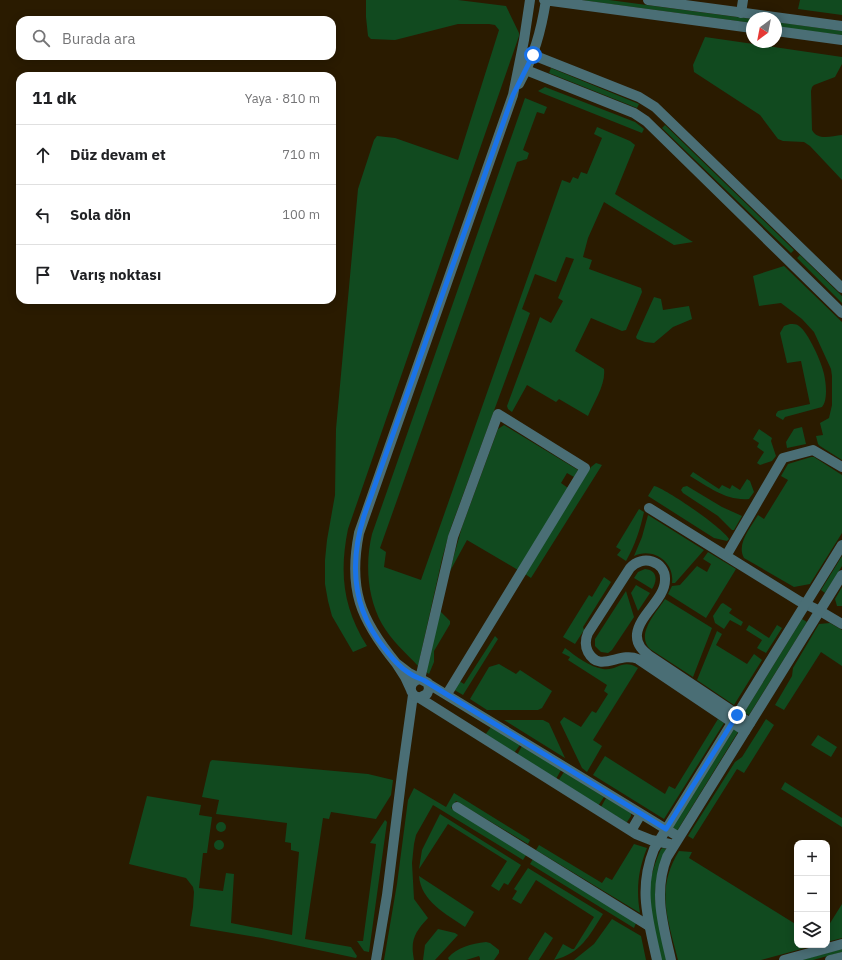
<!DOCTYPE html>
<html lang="tr">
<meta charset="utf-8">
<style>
body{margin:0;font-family:"IBM Plex Sans",sans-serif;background:#f2f2f2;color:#202124}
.controls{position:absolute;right:12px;bottom:12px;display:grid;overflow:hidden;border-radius:8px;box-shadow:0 2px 10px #0003}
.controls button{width:36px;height:36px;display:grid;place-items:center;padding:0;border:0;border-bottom:1px solid #e0e0e0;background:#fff;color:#202124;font:20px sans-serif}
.compass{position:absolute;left:746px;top:12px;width:36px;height:36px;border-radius:50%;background:#fff;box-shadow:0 2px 10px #0003;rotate:212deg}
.stop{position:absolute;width:12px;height:12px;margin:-9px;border:3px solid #1a73e8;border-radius:50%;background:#fff}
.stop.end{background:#1a73e8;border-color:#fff;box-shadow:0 1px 4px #0008}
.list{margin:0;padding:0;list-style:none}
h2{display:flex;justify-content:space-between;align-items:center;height:52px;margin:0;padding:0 16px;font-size:17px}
h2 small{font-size:13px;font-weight:400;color:#757577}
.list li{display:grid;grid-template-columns:26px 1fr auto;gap:12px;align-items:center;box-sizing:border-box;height:60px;padding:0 16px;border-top:1px solid #e0e0e0}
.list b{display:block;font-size:15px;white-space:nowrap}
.list em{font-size:13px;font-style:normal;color:#757577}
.icon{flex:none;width:22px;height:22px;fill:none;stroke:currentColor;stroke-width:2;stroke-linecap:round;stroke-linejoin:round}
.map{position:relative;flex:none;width:842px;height:960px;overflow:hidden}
.search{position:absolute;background:#fff;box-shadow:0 2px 10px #0003;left:16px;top:16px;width:320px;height:44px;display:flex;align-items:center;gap:10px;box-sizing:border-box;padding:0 14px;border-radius:12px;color:#757577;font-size:15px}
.panel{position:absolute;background:#fff;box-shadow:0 2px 10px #0003;left:16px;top:72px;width:320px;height:232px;border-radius:12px}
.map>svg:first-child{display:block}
</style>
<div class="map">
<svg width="842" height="960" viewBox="0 0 842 960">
<rect width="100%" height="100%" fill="#2a1b00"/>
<path fill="#114a1f" d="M 366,0 L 458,0 L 506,6 L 519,33 L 519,36 L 348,529 C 339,573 343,608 367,646 L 353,652 L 332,616 L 328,601 L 325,584 L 325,560 L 327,540 L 335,495 L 336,429 L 358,189 L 374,140 L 377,136 L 395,138 L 458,160 L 499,30 L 495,25 L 489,24 L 458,24 L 395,40 L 371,39 L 368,36 L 366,17 Z
M 581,0 L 609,0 L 752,19 L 752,23 Z
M 800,0 L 842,0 L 842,15 L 798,9 Z
M 776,22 L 842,31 L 842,35 L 776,27 Z
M 705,37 L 842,57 L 842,64 L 835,77 L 814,85 L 812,87 L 811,91 L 812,130 C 818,141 831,136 842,135 L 842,180 L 810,146 L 804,142 L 783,141 L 778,139 L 760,115 L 694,72 L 693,65 Z
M 551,68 L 639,104 L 637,108 L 549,73 Z
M 545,87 L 635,122 L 644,129 L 642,133 L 542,93 L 538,91 Z
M 525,98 L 547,107 L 544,114 L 537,112 L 523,150 L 529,153 L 527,159 L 517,162 L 380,548 L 386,552 L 384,567 L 421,580 L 562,180 L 570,183 L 573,177 L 578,179 L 581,172 L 587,174 L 602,138 L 594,134 L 597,127 L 630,141 L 635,145 L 615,194 L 693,242 L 674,245 L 604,202 L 588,238 L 583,257 L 592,260 L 589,269 L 641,288 L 642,292 L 626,330 L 622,331 L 591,318 L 575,351 L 604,369 C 606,384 594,402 588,416 L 559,399 L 556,402 L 527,385 L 512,412 L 508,409 L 507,406 L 540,317 L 551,323 L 563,301 L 558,298 L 574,259 L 566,257 L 556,282 L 535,274 L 522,309 L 530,313 L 450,530 L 442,559 L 418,666 C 406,653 391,640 382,624 C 367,597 365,563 372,534 Z
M 665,125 L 794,250 L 791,253 L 662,128 Z
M 800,255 L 842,296 L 842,303 L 797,258 Z
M 784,266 L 842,322 L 842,460 L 820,446 L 818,444 L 816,436 L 823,435 L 820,423 L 829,418 L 832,405 L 832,376 L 831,369 L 814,332 L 802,319 L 781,303 L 759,306 L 753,276 Z
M 654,297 L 661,299 L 663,310 L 689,306 L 692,319 L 673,327 L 654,343 L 645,342 L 637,339 L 636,337 Z
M 790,324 C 793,324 797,324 799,326 C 808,332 822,363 824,374 C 826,383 828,400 822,407 L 785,417 L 783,420 L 776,416 L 776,414 L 778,411 L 810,404 L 801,361 L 787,363 L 780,333 L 784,326 Z
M 504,425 L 578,470 L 574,477 L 567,473 L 561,483 L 568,488 L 518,570 L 467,540 L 449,573 L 462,527 L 498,429 Z
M 802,427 L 806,444 L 787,448 L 786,442 L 794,429 Z
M 759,429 L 772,438 L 771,441 L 776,456 L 772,461 L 760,465 L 757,463 L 764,452 L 757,447 L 759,443 L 753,439 Z
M 811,457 L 814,457 L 842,475 L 842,533 L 810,584 L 794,587 L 744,558 C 736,544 751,527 758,515 L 764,519 L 788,480 L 781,476 L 788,464 Z
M 596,463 L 602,465 L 531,578 L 525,574 L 591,467 Z
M 693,472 L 719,489 L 722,485 L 730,489 L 732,485 L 740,490 L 747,479 L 750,481 L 754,492 L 749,499 C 726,501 709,487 690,476 Z
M 654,486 C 665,488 723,528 729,539 L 727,541 L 714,538 L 648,496 Z
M 687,486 L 722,507 L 742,516 L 734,530 L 732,530 L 718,516 L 683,493 L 681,490 L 683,487 Z
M 639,509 L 644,512 C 640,530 635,545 626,561 L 617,555 L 621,550 L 616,547 Z
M 648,515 L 704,550 L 675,583 L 672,583 C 675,562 653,547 634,556 L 642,537 Z
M 708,552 L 736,569 L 706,618 L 668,594 L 672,586 L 680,585 L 697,566 L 707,572 L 711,564 L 703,559 Z
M 842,556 L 842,566 L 825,593 L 821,590 Z
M 645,569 C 657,570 658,580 652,589 L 634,578 L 638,572 Z
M 604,577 L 611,582 L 583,627 L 584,630 L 575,644 L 563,637 L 589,595 L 592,597 Z
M 636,585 L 650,593 L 638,611 L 631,593 Z
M 842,587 L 842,606 L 837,606 L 835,599 Z
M 626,591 L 634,617 L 612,650 L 608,653 L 601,652 L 595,646 L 595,639 Z
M 665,599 L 712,628 L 693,677 L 650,649 C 635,634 657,612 665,599 Z
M 723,603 L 732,609 L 729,613 L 743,622 L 741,626 L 730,620 L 724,629 L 715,623 L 713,616 L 721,604 Z
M 440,611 L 450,621 L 450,624 L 434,651 L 434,662 L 429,674 L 426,672 Z
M 802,619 L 807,622 L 749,715 L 744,713 Z
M 830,623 L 842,630 L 842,666 L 821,652 L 784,710 L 775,705 L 792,676 L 793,668 L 819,624 Z
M 749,625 L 769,638 L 777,625 L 782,628 L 766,653 L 757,648 L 762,640 L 746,630 Z
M 717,631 L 722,634 L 716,645 L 747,664 L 754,654 L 762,660 L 734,705 L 697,680 Z
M 495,636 L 498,639 L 463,695 L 451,688 L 456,679 L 464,684 Z
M 565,648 C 576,656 589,667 603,669 C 618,671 622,658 638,668 L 593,740 L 602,746 L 587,772 L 582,768 L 560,722 L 564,717 L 581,727 L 592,711 L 596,713 L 608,694 L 604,691 L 607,685 L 568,660 L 570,657 L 562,653 Z
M 499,664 L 516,674 L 520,670 L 552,691 L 542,708 L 538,710 L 487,710 L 470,699 L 489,667 Z
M 718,719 L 724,723 L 664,819 L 593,775 L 605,756 L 665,794 L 669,786 L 675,789 Z
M 766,719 L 774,725 L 744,773 L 737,769 L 693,839 L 688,836 L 735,762 L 742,757 Z
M 504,720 L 543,720 L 549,723 L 565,758 Z
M 491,727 L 520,745 L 514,753 L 485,735 Z
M 734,729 L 738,732 L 677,831 L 672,828 Z
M 818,735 L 837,747 L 831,757 L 811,745 Z
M 522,746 L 561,770 L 556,779 L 517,755 Z
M 212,760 L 368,774 L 393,780 L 391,795 L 376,819 L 331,812 L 329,819 L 323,818 L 305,939 L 351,947 L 357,956 L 356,958 L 262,938 L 190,926 L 193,907 L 194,892 L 193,887 L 186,878 L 129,864 L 147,796 L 201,805 L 199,815 L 212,817 L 207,853 L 203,853 L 199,888 L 223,891 L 226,873 L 234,874 L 231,923 L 292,935 L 299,852 L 291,850 L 291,843 L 285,842 L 287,823 L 216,814 L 219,800 L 202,797 L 210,762 Z
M 564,772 L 604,797 L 598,806 L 558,781 Z
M 785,782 L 842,818 L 842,827 L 781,789 Z
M 414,788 L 446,807 L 454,793 L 530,840 L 528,844 L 456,801 L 451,808 L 526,855 L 523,860 L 433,805 L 416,835 L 414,844 L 412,863 L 414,899 L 428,918 C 415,932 410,940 414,960 L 384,960 L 397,884 L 408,800 Z
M 606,798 L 631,813 L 631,816 L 627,822 L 626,822 L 601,807 Z
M 440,814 L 521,865 L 508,885 L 504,883 L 499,891 L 491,886 L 507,861 L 448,824 L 419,869 L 422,850 Z
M 385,820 L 387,822 L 369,952 L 364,951 L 357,941 L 363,941 L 376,844 L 370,843 Z
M216 827a5 5 0 1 1 10 0a5 5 0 1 1-10 0Z
M214 845a5 5 0 1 1 10 0a5 5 0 1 1-10 0Z
M 634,844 L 647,848 C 638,870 636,890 640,913 L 536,850 L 539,845 L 602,883 L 606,877 L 612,880 Z
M 663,848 L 666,849 L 656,882 L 655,900 L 667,960 L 661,960 C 656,940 647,910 649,890 C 651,875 655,862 661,849 Z
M 679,851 L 692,852 L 689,858 L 797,925 L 797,945 L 816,945 L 761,960 L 678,960 C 668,919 655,890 679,851 Z
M 533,859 L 636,923 L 634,928 L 530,864 Z
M 528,868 L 603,914 C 589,936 581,953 554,960 L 563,944 L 572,949 L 574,949 L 594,917 L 536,880 L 521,904 L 512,899 L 517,891 L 514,889 Z
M 419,876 L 474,912 L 465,927 C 446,914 421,901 419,876 Z
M 842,904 L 842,938 L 827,942 L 827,928 Z
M 612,919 L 641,936 L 646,960 L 574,960 L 594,944 Z
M 438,929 L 455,933 L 458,935 L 435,960 L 423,960 L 425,945 Z
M 545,932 L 553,938 L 539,960 L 529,960 L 528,959 Z
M 486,942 L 490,943 L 499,950 L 499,953 L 494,960 L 480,960 L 480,958 L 479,956 L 466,960 L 449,960 L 448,958 C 457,947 471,944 486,942 Z
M 842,949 L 842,952 L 813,960 L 801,960 Z"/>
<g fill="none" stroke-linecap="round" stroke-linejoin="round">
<path stroke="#4a6e75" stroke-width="10" d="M 741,13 L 743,0
M 533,55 L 639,97 L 655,107 L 842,288
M 526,70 L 634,113 L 646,121 L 842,313
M 649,508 L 799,601 L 820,611 L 842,624
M 726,556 L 783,458 L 813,450 L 842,467
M 420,679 L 453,537 L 498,414 L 585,468 L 447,694
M 745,731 L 638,659 C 619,651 600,674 588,652 C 585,646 585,640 588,633 L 630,568 C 642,554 666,561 665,580 C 665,599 639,615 637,634 C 636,645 643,651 651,657 L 750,723
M 457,807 L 649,926
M 376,960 L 387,895 L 402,774 L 413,695
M 784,960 L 842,944
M 830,960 L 842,957"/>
<path stroke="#4a6e75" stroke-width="10" d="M 544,0 L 752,28
M 648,0 L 842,26
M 776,31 L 842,40
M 519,84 C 534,56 541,32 546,0
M 396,663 C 360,619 348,589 359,533 L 513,95 L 524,40 L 530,0
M 427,683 L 679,837
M 411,690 L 405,677 L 396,663 L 409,673 L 428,683 L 429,689 L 427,694 L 419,698 C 408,694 408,682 420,679
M 418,697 L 636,834 L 651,840 L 674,845
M 631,831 L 641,814
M 657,960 C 648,919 638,889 654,849 L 842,545
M 671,960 C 663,925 653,892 667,857 L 842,575"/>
</g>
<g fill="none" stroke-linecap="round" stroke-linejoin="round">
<path stroke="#1a73e8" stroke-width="5" d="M 533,55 L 513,95 L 364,516 C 349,564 352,609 385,649 C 392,658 399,667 409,673 C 414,677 420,678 425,681 L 666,829 L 737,715"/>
</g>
</svg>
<div class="controls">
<button>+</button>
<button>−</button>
<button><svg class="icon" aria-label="layers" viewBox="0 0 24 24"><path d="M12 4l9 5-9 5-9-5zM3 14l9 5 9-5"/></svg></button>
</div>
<svg class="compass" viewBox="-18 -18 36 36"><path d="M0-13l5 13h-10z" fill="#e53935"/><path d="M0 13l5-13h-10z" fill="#757577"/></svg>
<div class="stop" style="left:533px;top:55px"></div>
<div class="stop end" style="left:737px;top:715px"></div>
<div class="search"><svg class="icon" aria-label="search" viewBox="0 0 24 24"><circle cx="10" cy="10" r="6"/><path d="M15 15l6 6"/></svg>Burada ara</div>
<section class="panel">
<h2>11 dk<small>Yaya · 810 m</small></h2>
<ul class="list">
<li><svg class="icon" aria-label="ahead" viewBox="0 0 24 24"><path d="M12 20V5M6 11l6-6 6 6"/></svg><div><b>Düz devam et</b></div><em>710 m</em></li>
<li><svg class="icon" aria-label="left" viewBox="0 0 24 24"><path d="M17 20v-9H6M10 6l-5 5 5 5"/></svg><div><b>Sola dön</b></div><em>100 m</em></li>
<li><svg class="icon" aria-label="arrive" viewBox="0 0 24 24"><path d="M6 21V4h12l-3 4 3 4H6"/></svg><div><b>Varış noktası</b></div></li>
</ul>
</section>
</div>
